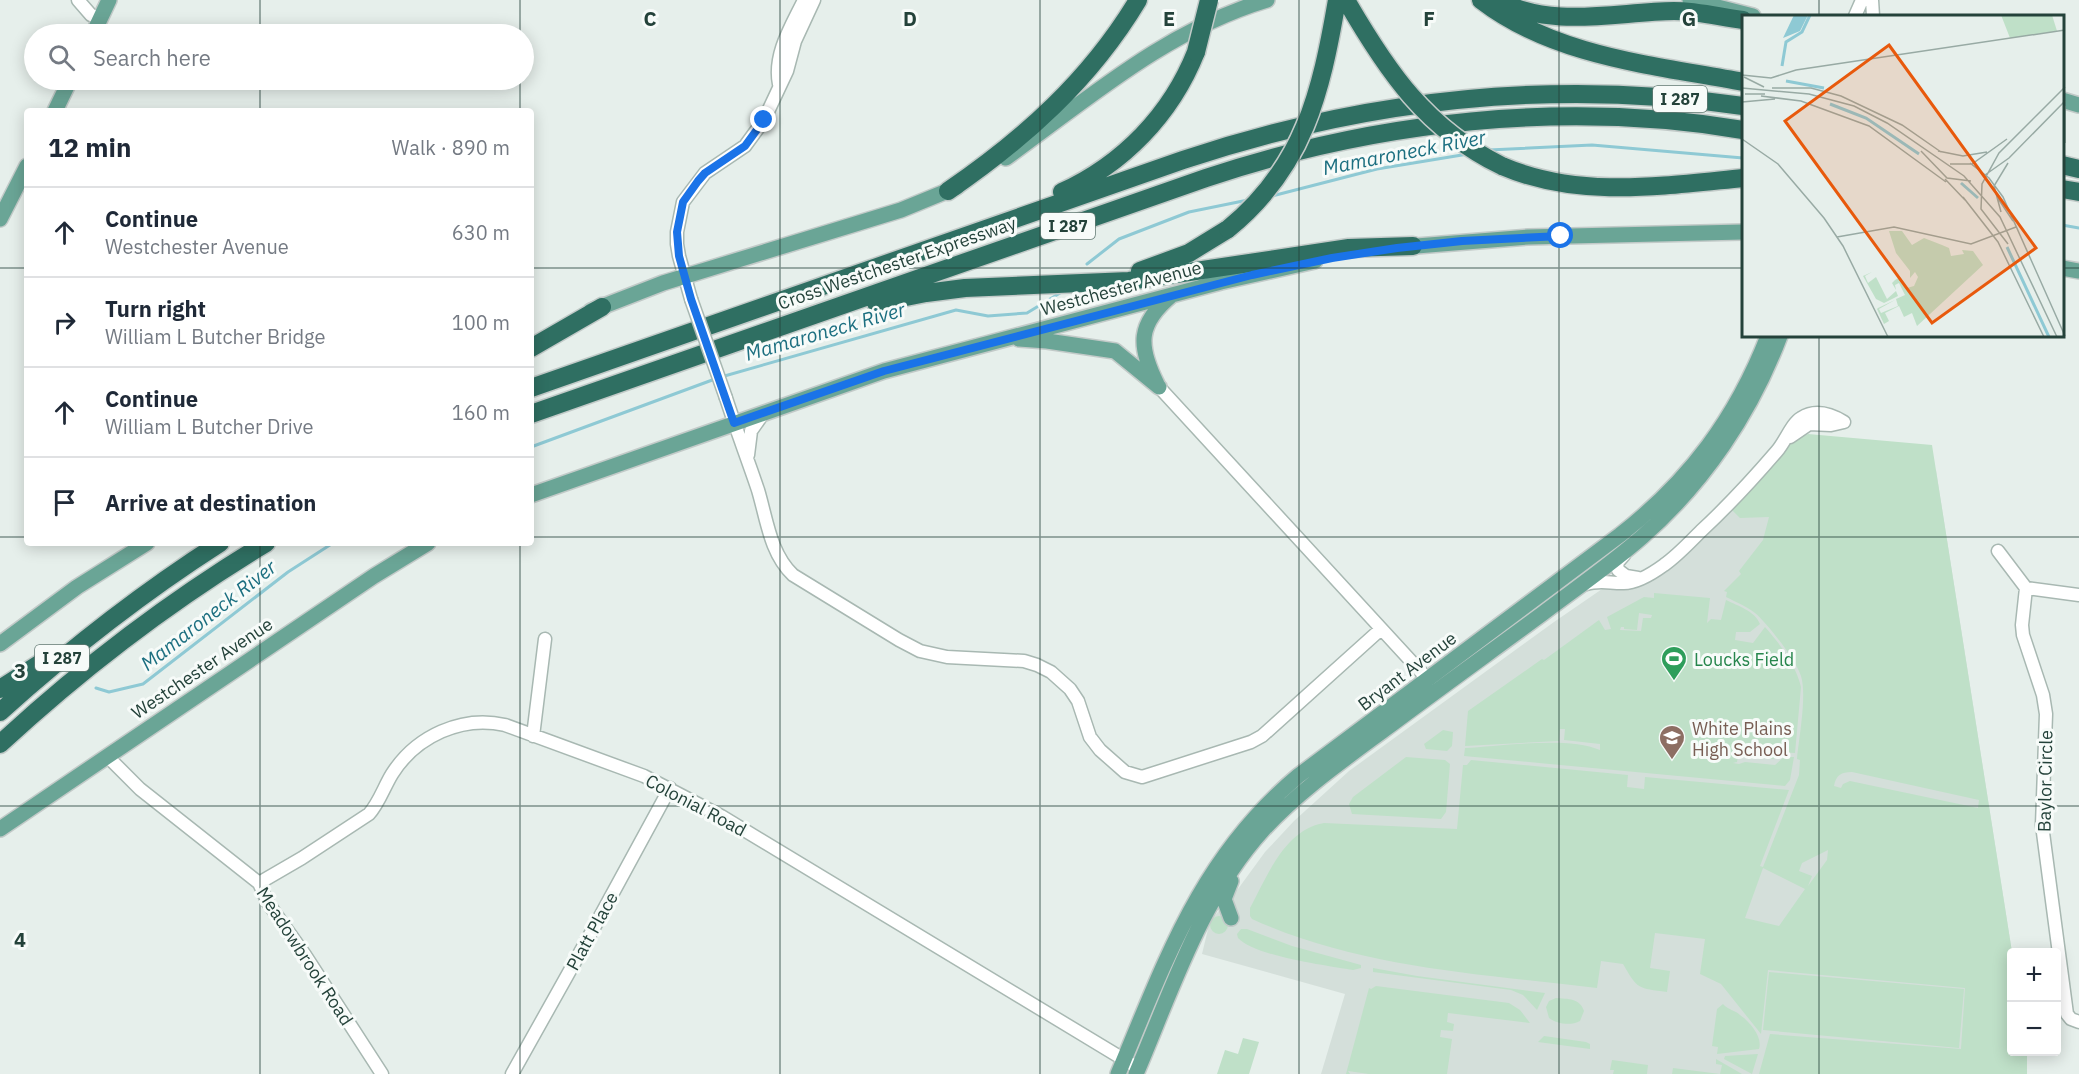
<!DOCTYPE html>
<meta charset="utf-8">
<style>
body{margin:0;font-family:"IBM Plex Sans",sans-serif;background:#f6f6f7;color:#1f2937}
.controls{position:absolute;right:18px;bottom:18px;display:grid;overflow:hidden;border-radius:6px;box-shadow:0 3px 15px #0003}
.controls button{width:54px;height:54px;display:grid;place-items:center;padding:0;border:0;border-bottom:2px solid #e0e1e3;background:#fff;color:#1f2937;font:30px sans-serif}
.stop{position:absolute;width:18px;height:18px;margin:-14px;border:4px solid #1a73e8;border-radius:50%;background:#fff}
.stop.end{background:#1a73e8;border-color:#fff;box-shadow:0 2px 6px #0008}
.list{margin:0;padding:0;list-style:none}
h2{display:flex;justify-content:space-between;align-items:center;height:78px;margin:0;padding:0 24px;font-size:26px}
h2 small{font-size:20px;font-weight:400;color:#747a83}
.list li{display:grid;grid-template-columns:39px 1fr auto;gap:18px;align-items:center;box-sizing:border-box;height:90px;padding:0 24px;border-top:2px solid #e0e1e3}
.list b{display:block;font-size:22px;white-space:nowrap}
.list p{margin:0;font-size:20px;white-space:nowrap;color:#747a83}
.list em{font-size:20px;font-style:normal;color:#747a83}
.icon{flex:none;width:33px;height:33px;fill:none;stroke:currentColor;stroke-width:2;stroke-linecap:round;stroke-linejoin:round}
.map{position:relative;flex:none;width:2079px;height:1074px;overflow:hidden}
.search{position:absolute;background:#fff;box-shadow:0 3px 15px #0003;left:24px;top:24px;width:510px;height:66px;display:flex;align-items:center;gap:15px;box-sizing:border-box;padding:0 21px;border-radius:33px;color:#747a83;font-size:22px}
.panel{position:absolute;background:#fff;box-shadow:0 3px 15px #0003;left:24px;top:108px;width:510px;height:438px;border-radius:6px}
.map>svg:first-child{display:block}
</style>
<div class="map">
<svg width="2079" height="1074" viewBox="0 0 2079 1074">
<rect width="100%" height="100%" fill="#e6efeb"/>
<path fill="#d4dfda" d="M 1779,457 L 1936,470 L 2012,952 L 2012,1052 L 2027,1052 L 2027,1074 L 1321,1074 L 1345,994 L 1202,954 L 1210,921 L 1238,889 L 1265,852 L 1294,821 L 1349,771 L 1554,622 L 1605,587 L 1654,578 L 1666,571 L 1722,519 Z"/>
<path fill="#bfe0c8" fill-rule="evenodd" d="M 1808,434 L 1932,445 L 2012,952 L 2012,1052 L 2027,1052 L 2027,1074 L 1759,1074 L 1770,1034 L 1961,1049 L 1965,988 L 1768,970 L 1761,1034 L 1721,984 L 1700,974 L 1705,939 L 1655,933 L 1650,968 L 1670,971 L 1667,992 C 1638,988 1638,990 1623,964 L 1601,961 L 1597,988 C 1481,974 1359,968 1252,919 L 1250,916 L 1250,908 C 1267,877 1284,830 1324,823 L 1457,829 L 1463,765 L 1467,765 L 1471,760 L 1628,775 L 1627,787 L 1644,789 L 1645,777 L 1789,790 L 1760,866 L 1763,867 L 1799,775 L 1800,760 L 1797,759 C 1799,738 1807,695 1801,676 C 1796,660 1767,623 1755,613 C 1746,606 1736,602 1726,597 L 1727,592 L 1724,591 L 1741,574 L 1739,571 L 1763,540 L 1769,517 L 1740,518 L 1731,509 L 1792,441 ZM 1852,772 L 1979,800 L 1978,808 L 1850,781 L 1843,784 L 1841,788 L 1834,786 C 1836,775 1841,772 1852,772 ZM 1828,850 L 1827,860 L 1808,886 L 1812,876 L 1799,871 L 1802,863 ZM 1763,868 L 1805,889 L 1779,926 L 1745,918 Z
M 1654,593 L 1710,598 L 1707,623 L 1711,619 L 1721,620 L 1726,600 C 1738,606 1755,611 1760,624 L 1750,632 L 1736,632 L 1735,640 L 1753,643 L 1765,627 C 1780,644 1796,665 1801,687 L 1795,753 L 1776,752 L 1774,759 L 1738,756 L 1737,762 L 1733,763 L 1739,764 L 1745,762 L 1775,765 L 1784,757 L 1794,757 L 1790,780 L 1785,786 L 1464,756 L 1465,748 C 1501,746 1568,736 1600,750 L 1600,744 L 1564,740 L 1565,729 L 1560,729 L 1559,741 L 1465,746 L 1468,711 L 1542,659 L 1544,660 L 1599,620 L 1605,630 L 1611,629 L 1607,617 L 1644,597 L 1654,598 ZM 1639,613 L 1652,615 L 1651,618 L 1643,618 L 1641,631 L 1620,630 L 1621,627 L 1624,627 L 1624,629 L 1637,630 Z
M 1443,730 L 1453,732 L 1452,746 L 1447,751 L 1426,749 L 1424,744 Z
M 1406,757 L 1445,760 L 1450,764 L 1446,812 L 1441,819 L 1352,814 L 1349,804 L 1353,797 Z
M1210 925a9 9 0 1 1 18 0a9 9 0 1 1-18 0Z
M 1241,929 L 1247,929 L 1292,946 L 1361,965 L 1361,968 L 1353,970 C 1328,966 1254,956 1238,938 L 1237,934 Z
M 1373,968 L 1417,976 L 1545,993 L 1537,1010 L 1523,995 L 1511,990 L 1373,972 Z
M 1769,972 L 1964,989 L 1959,1048 L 1763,1030 Z
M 1376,986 L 1509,1003 L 1520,1010 L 1530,1023 L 1448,1013 L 1447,1022 L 1454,1024 L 1453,1031 L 1441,1030 L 1440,1037 L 1452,1039 L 1447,1074 L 1369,1074 L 1348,1071 L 1350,1074 L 1346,1074 L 1369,988 L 1371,989 Z
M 1556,998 C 1568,999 1580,998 1584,1011 L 1580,1021 C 1571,1026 1557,1024 1549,1018 L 1546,1007 L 1549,1001 Z
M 1723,1004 C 1728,1010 1735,1010 1740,1015 C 1750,1022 1763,1037 1759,1049 L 1717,1054 L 1718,1047 L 1712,1046 L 1717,1009 Z
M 1544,1036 L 1586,1042 L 1590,1044 L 1590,1049 L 1538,1042 Z
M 1243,1038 L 1259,1042 L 1249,1074 L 1217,1074 L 1225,1050 L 1238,1054 Z
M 1758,1054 L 1752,1074 L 1724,1059 L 1725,1056 Z
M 1716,1059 L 1742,1074 L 1672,1074 L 1673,1068 L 1720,1074 L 1722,1065 L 1716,1064 Z
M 1612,1060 L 1648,1065 L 1647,1074 L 1613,1074 L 1614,1070 L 1610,1070 Z"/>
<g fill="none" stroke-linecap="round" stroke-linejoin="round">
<path stroke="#8ec9d4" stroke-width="3" d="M 1489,150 L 1592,145 L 1743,158
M 1272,196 L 1377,169 L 1468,154
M 2062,225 L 2079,228
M 1087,264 L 1119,239 L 1189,212 L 1248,200
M 721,377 L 956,310 L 988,316 L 1027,313 L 1060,293
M 531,447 L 715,379
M 96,688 L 109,692 L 143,684 L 288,572 L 333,543"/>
<defs>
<path id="minor" d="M 78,0 L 91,15 L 101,18
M 1872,0 L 1873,16
M 1855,16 L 1862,0
M 779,84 C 773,54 792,25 804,0
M 691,299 L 679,256 L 677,244 L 677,232 L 683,202 L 705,173 L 745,146 L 764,120 L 787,71 L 795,41 L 814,0
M 1159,387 L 1433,685
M 726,398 C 736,429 748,460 758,490 C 767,520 770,553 793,575 L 899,640 L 920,651 L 947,657 L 1024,661 L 1037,665 L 1051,672 L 1070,689 L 1078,701 L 1090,737 L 1100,750 L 1125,772 L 1142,777 L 1251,742 L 1262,736 L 1381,629
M 1790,437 L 1809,424 L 1831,425 L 1844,422
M 748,455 L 751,431 L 763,414
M 1998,551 L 2026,588
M 1624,555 L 1617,563 L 1618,570 L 1626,576 L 1638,578
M 1586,584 C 1599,580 1609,583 1622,583 C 1635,584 1653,573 1664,565 C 1677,556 1689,543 1701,531 C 1728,506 1753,479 1777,451 C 1785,442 1792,423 1801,418 C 1815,409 1831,414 1844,422
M 2026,588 L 2022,625 L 2023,635 L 2043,695 L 2046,714 L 2042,825 L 2067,1014 L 2071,1019 L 2079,1022
M 2026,588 L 2079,595
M 533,736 L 545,639
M 107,756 L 140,789 L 259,883 L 268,903 L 305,955 L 382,1074
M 259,883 L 302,858 L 369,814 C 379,803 384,787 392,774 C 416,736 462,715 505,725 L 644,776 L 721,816 L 1138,1068
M 512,1074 L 596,924 L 670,788"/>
<path id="major" d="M 1690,0 L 1753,16
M 93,34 L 109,0
M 2062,100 L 2079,105
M 55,111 L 70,80
M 1006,158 C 1089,98 1167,30 1267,0
M 0,219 L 27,166
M 1404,247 L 1528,237 L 1743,232
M 2062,268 L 2079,271
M 591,311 L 663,283 L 901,210 L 957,187
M 1019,339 L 1047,341 L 1115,351 L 1159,387
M 1157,384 C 1138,346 1137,324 1172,295
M 531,495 L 884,371 L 1221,282 L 1315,261
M 0,644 L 77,587 L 147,543
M 0,829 L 374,576 L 428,543
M 1231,918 L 1224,899 L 1231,881
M 1118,1074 C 1166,960 1200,858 1298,776 L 1620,535 C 1690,480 1736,418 1768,336
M 1136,1074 C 1172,990 1201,898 1263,830 C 1298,792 1342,761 1384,730 C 1436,691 1489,653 1542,614 C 1575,589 1610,565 1642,537 C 1704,483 1751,413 1780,336"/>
<path id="highway" d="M 1481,0 C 1555,57 1654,65 1743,82
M 1497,0 C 1553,29 1614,12 1674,11 C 1698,11 1720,17 1743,20
M 2062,165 L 2079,169
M 1502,166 C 1579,199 1662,186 1743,178
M 2062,189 L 2079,192
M 948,191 C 1024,139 1090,80 1138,0
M 1062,192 C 1123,164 1171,115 1196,52
M 1140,271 L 1189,253 L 1228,229
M 876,303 L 926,293 L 965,288 L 1129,281 L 1349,248 L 1413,246
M 531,348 L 602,307
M 531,388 L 1183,160 C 1366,99 1551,78 1743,106
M 531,414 L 1206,178 C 1377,121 1564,100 1743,130
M 0,689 L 50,657
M 0,712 C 69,650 142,593 220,543
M 0,744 C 82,668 170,601 266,543"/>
</defs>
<use href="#minor" stroke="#a8b8b2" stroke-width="15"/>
<use href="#major" stroke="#c2cac8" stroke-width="18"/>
<use href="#highway" stroke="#c2cac8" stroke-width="21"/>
<use href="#minor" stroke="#fff" stroke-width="12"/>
<use href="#major" stroke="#6aa596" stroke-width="15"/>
<use href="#highway" stroke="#2f6f62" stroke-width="18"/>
<defs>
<path id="minor-bridge" d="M 691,299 L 726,398"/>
<path id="highway-bridge" d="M 1346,0 C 1387,71 1426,129 1502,166
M 1196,52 L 1209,0
M 1228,229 C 1304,167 1321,93 1337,0"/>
</defs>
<use href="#minor-bridge" stroke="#a8b8b2" stroke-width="15" stroke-linecap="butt"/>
<use href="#highway-bridge" stroke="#c2cac8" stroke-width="21" stroke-linecap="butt"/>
<use href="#minor-bridge" stroke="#fff" stroke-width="12"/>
<use href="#highway-bridge" stroke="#2f6f62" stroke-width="18"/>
</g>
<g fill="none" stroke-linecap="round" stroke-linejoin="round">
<path stroke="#1a73e8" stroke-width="8" d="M 764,120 L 745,146 L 705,173 L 698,181 L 683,202 L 677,232 L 679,256 L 691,299 L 734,423 L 884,371 L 1252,275 L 1332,258 L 1397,248 L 1462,241 L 1561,236"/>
</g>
<path fill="none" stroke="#24423a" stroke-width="1.5" stroke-opacity="0.55" d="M 260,0 L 260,34M 520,0 L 520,34M 780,0 L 780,1074M 1040,0 L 1040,1074M 1299,0 L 1299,1074M 1559,0 L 1559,1074M 1819,0 L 1819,16M 260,80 L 260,111M 520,80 L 520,111M 0,268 L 27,268M 531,268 L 1743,268M 2062,268 L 2079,268M 1819,336 L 1819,1074M 0,537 L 27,537M 531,537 L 2079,537M 260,543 L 260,1074M 520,543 L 520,1074M 0,806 L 2079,806"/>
<defs>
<symbol id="stadium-pin" viewBox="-11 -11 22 30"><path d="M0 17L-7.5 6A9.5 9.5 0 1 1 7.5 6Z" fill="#2e9e5b" stroke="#f7fbf9"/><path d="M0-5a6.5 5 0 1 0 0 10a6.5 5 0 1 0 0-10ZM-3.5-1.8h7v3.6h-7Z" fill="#fff"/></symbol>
<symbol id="school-pin" viewBox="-11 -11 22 30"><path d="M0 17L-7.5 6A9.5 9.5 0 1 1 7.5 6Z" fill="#8d6e63" stroke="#f7fbf9"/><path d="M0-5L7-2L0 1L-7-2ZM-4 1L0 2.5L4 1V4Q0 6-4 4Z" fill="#fff"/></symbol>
</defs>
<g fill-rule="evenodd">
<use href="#stadium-pin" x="1659" y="644" width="30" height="40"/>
<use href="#school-pin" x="1657" y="723" width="30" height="40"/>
</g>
<g text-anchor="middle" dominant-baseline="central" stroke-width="6" stroke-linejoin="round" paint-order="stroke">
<g fill="#f7fbf9" stroke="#637a73" stroke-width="1.5">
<rect x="1653" y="86" width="54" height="26" rx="4.5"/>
<rect x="1041" y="213" width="54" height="26" rx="4.5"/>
<rect x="35" y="645" width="54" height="26" rx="4.5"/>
</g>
<g font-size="16" font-weight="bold" fill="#24423a">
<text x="1680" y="99">I 287</text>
<text x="1068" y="226">I 287</text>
<text x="62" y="658">I 287</text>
</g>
<g font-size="18" fill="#24423a" stroke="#f7fbf9">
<text transform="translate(897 263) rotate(-19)">Cross Westchester Expressway</text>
<text transform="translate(1121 288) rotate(-15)">Westchester Avenue</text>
<text transform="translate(202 668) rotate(-34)">Westchester Avenue</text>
<text transform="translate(1407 671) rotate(-37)">Bryant Avenue</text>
<text transform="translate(2045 781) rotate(-89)">Baylor Circle</text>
<text transform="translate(696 805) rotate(28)">Colonial Road</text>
<text transform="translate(592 931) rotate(-61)">Platt Place</text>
<text transform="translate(305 956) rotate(57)">Meadowbrook Road</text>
</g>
<g font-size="18" fill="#27864d" stroke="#f7fbf9" text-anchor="start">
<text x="1694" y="659">Loucks Field</text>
</g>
<g font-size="18" fill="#785e54" stroke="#f7fbf9" text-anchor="start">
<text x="1692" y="728">White Plains<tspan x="1692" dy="21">High School</tspan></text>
</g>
<g font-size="20" font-style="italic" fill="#1c6f80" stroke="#f7fbf9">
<text transform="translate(1404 152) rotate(-11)">Mamaroneck River</text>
<text transform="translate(825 331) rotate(-16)">Mamaroneck River</text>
<text transform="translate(208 615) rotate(-38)">Mamaroneck River</text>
</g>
</g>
<g transform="translate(1742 15)">
<rect width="322" height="322" fill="#e6efeb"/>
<path d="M 259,0 L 310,0 L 315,16 L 268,23 ZM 147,216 L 160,216 L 170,230 L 182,223 L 200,230 L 207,233 L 209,241 L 222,239 L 220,235 L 231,236 L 241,250 L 175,311 L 170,298 L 162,302 L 157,291 L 143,298 L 147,306 L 142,309 L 135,294 L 136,293 L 153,285 L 137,294 L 139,298 L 156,291 L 154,284 L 163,280 L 157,268 L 153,270 L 154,275 L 150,268 L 153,265 L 158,262 L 165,273 L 172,271 L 176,262 L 173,257 L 168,263 L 168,256 L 154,238 ZM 130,257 L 123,261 L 126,268 L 134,262 L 145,284 L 154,276 L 156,281 L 142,288 L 134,284 L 121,261 Z" fill="#bfe0c8"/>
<path d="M 52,0 L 66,0 L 58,16 L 41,23 Z" fill="#8ec9d4"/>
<path fill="none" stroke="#8ec9d4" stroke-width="3" d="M 40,51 L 44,27 L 60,17 L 68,0M 44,66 L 82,73M 88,89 L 124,103 L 177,139M 219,168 L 236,183M 265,232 L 307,322"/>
<path fill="none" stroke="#98aaa4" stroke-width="1.5" d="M 0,60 L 29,63 L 54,55 L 323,15M 2,62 L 22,72M 0,73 L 67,79 L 112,91 L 145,108 L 222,161 L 258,202 L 315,322M 30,73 L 69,73 L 99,81 L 160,110 L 199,137M 3,79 L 23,79M 19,81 L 59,86 L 127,111 L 204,167M 0,87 L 33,84M 323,91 L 323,128M 0,124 L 36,149 L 82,203 L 101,231 L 146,322M 179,136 L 205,163 L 229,166M 196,136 L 221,141 L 245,137M 228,148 L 247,163 L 261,182 L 323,321M 208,149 L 230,149 L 265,124M 243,160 L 267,143 L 323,86M 203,164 L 223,185M 221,182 L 256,227 L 302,322M 255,182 L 271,206M 259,197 L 252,171 L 266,148M 95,222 L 152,212 L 229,229 L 274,212M 266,229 L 239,194 L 240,169 L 257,138 L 323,72"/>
<path fill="#e8590c" fill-opacity="0.15" stroke="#e8590c" stroke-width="3" d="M 147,30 L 294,233 L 190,308 L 43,106 Z"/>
<rect width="322" height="322" fill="none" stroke="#24423a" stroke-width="3"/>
</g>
<g font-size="20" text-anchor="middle" font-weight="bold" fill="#24423a" stroke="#f7fbf9" stroke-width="6" stroke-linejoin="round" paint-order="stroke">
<text x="650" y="26">C</text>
<text x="910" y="26">D</text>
<text x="1169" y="26">E</text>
<text x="1429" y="26">F</text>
<text x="1689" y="26">G</text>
<text x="20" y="678">3</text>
<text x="20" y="947">4</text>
</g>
</svg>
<div class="controls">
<button>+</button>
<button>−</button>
</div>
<div class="stop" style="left:1561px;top:236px"></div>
<div class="stop end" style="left:764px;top:120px"></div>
<div class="search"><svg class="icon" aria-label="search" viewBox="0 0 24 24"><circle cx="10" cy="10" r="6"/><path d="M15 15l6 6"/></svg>Search here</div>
<section class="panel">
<h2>12 min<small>Walk · 890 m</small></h2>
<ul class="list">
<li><svg class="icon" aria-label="ahead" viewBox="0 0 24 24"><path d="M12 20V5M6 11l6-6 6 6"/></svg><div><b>Continue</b><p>Westchester Avenue</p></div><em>630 m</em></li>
<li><svg class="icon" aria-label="right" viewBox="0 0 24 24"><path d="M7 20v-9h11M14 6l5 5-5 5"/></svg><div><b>Turn right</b><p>William L Butcher Bridge</p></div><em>100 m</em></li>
<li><svg class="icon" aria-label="ahead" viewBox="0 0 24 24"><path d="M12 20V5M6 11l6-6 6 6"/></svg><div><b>Continue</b><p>William L Butcher Drive</p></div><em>160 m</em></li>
<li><svg class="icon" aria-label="arrive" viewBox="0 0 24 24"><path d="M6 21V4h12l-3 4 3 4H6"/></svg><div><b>Arrive at destination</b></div></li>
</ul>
</section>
</div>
